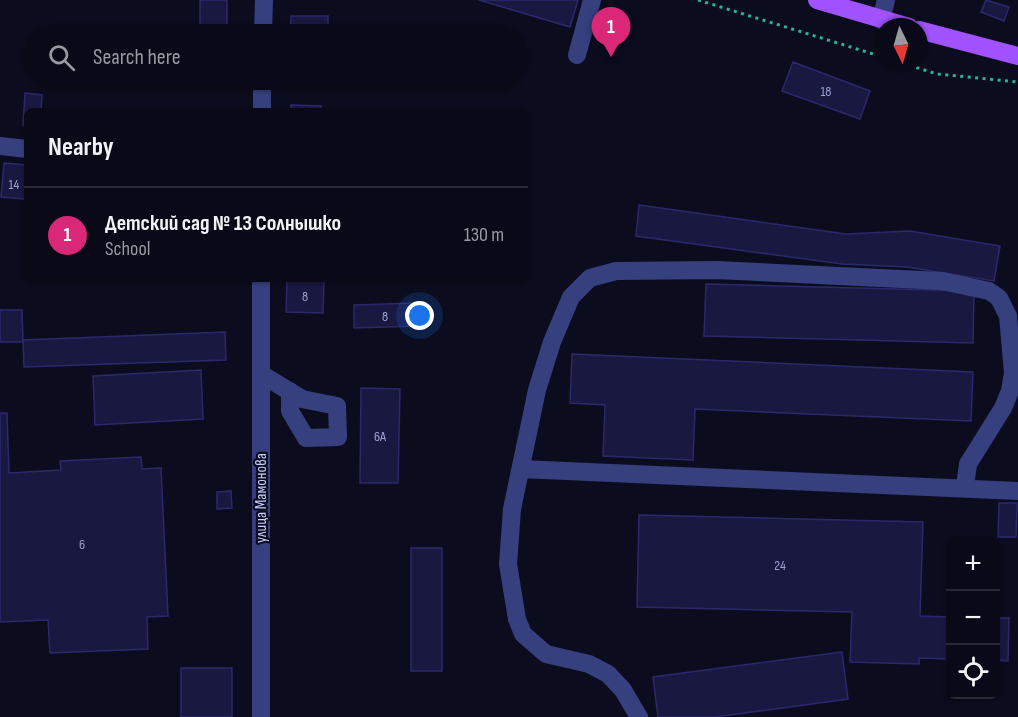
<!DOCTYPE html>
<meta charset="utf-8">
<style>
body{margin:0;font-family:"Sofia Sans Condensed",sans-serif;background:#121220;color:#f1f3f6}
.controls{position:absolute;right:18px;bottom:18px;display:grid;overflow:hidden;border-radius:9px;box-shadow:0 2px 4px #0004}
.controls button{width:54px;height:54px;display:grid;place-items:center;padding:0;border:0;border-bottom:2px solid #292a36;background:#090917;color:#f1f3f6;font:30px sans-serif}
.compass{position:absolute;left:874px;top:18px;width:54px;height:54px;border-radius:50%;background:#090917;box-shadow:0 2px 4px #0004;rotate:175deg}
.you{position:absolute;left:420px;top:316px;width:21px;height:21px;margin:-15px;border:4px solid #fff;border-radius:50%;background:#1a73e8;box-shadow:0 0 0 9px #1a73e833}
.badge{display:grid;place-items:center;width:39px;height:39px;border-radius:50%;background:#db2777;color:#fff;font-size:20px;font-weight:700}
.pin{position:absolute;translate:-50% -50px;filter:drop-shadow(0 2px 3px #0008)}
.pin::after{content:'';position:absolute;top:32px;width:21px;height:18px;background:inherit;clip-path:polygon(0 0,100% 0,50% 100%)}
.list{margin:0;padding:0;list-style:none}
h2{display:flex;justify-content:space-between;align-items:center;height:78px;margin:0;padding:0 24px;font-size:26px}
h2 small{font-size:20px;font-weight:400;color:#999aa1}
.list li{display:grid;grid-template-columns:39px 1fr auto;gap:18px;align-items:center;box-sizing:border-box;height:96px;padding:0 24px;border-top:2px solid #292a36}
.list b{display:block;font-size:22px;white-space:nowrap}
.list p{margin:0;font-size:20px;white-space:nowrap;color:#999aa1}
.list em{font-size:20px;font-style:normal;color:#999aa1}
.icon{flex:none;width:33px;height:33px;fill:none;stroke:currentColor;stroke-width:2;stroke-linecap:round;stroke-linejoin:round}
.map{position:relative;flex:none;width:1018px;height:717px;overflow:hidden}
.search{position:absolute;background:#090917;box-shadow:0 2px 4px #0004;left:24px;top:24px;width:504px;height:66px;display:flex;align-items:center;gap:15px;box-sizing:border-box;padding:0 21px;border-radius:33px;color:#999aa1;font-size:22px}
.panel{position:absolute;background:#090917;box-shadow:0 2px 4px #0004;left:24px;top:108px;width:504px;height:174px;border-radius:9px}
.map>svg:first-child{display:block}
</style>
<div class="map">
<svg width="1018" height="717" viewBox="0 0 1018 717">
<rect width="100%" height="100%" fill="#0c0c1f"/>
<path fill="#191841" stroke="#2b296d" stroke-width="1.5" d="M 200,0 L 227,0 L 227,34 L 200,34 Z
M 479,0 L 578,0 L 570,27 Z
M 986,0 L 1009,7 L 1004,21 L 981,12 Z
M 291,16 L 328,16 L 328,34 L 290,34 Z
M 793,62 L 870,91 L 860,119 L 782,91 Z
M 25,93 L 42,95 L 41,111 L 27,111 L 27,126 L 23,125 Z
M 291,105 L 321,106 L 321,111 L 291,111 Z
M 4,163 L 27,165 L 25,199 L 1,197 Z
M 639,205 L 846,234 L 910,231 L 1000,246 L 994,281 L 907,267 L 842,264 L 636,236 Z
M 287,279 L 324,279 L 323,313 L 286,312 Z
M 706,284 L 974,291 L 973,343 L 704,336 Z
M 416,303 L 417,326 L 354,328 L 354,305 Z
M 0,310 L 22,310 L 23,342 L 0,342 Z
M 225,332 L 226,360 L 24,367 L 23,340 Z
M 572,354 L 973,372 L 971,421 L 695,409 L 693,460 L 603,456 L 605,405 L 570,403 Z
M 201,370 L 203,419 L 95,425 L 93,376 Z
M 361,388 L 400,389 L 398,483 L 360,483 Z
M 0,413 L 7,413 L 9,473 L 61,470 L 60,461 L 141,457 L 142,469 L 161,468 L 168,616 L 147,617 L 148,649 L 50,653 L 48,620 L 0,622 Z
M 231,491 L 232,508 L 217,509 L 217,492 Z
M 999,503 L 1017,503 L 1016,537 L 998,537 Z
M 639,515 L 923,522 L 920,616 L 950,617 L 950,659 L 919,658 L 919,664 L 850,662 L 852,612 L 637,607 Z
M 411,548 L 442,548 L 442,671 L 411,671 Z
M 996,618 L 1009,618 L 1008,661 L 996,660 Z
M 842,652 L 848,699 L 715,717 L 658,717 L 653,677 Z
M 181,668 L 232,668 L 232,717 L 181,717 Z"/>
<g fill="none" stroke-linecap="round" stroke-linejoin="round">
<path stroke="#2bb292" stroke-width="3" stroke-dasharray="3 4.5" stroke-linecap="butt" d="M 698,0 L 883,57
M 902,63 L 937,74 L 1018,82"/>
<path stroke="#36407f" stroke-width="18" d="M 881,20 L 886,0
M 263,34 L 264,0
M 577,55 L 592,0
M 262,111 L 262,80
M 0,146 L 27,149
M 261,279 L 261,717
M 261,374 L 302,399 L 337,406 L 338,437 L 306,438 L 290,411 L 290,391
M 521,469 L 1018,491
M 639,717 L 623,690 L 608,674 L 589,664 L 546,654 L 523,634 L 517,619 L 508,564 L 512,509 L 537,390 L 552,342 L 571,297 L 590,278 L 616,271 L 717,270 L 942,281 L 989,291 L 999,298 L 1008,316 L 1013,373 L 1010,391 L 1003,408 L 968,464 L 965,486"/>
<path stroke="#a052ff" stroke-width="18" d="M 817,0 L 909,27
M 919,30 L 1018,56"/>
</g>
<g text-anchor="middle" dominant-baseline="central" stroke-width="4.5" stroke-linejoin="round" paint-order="stroke">
<g font-size="14" fill="#9ea0d0">
<text x="826" y="91">18</text>
<text x="14" y="184">14</text>
<text x="305" y="296">8</text>
<text x="385" y="316">8</text>
<text x="380" y="436">6А</text>
<text x="82" y="544">6</text>
<text x="780" y="565">24</text>
</g>
<g font-size="16" fill="#cbceff" stroke="#0c0c1f">
<text transform="translate(261 498) rotate(-90)">улица Мамонова</text>
</g>
</g>
</svg>
<div class="controls">
<button>+</button>
<button>−</button>
<button><svg class="icon" aria-label="locate" viewBox="0 0 24 24"><circle cx="12" cy="12" r="6"/><path d="M12 2v4M12 18v4M2 12h4M18 12h4"/></svg></button>
</div>
<svg class="compass" viewBox="-18 -18 36 36"><path d="M0-13l5 13h-10z" fill="#e53935"/><path d="M0 13l5-13h-10z" fill="#999aa1"/></svg>
<div class="you"></div>
<div class="pin badge" style="left:611px;top:57px">1</div>
<div class="search"><svg class="icon" aria-label="search" viewBox="0 0 24 24"><circle cx="10" cy="10" r="6"/><path d="M15 15l6 6"/></svg>Search here</div>
<section class="panel">
<h2>Nearby<small></small></h2>
<ul class="list">
<li><span class="badge">1</span><div><b>Детский сад № 13 Солнышко</b><p>School</p></div><em>130 m</em></li>
</ul>
</section>
</div>
